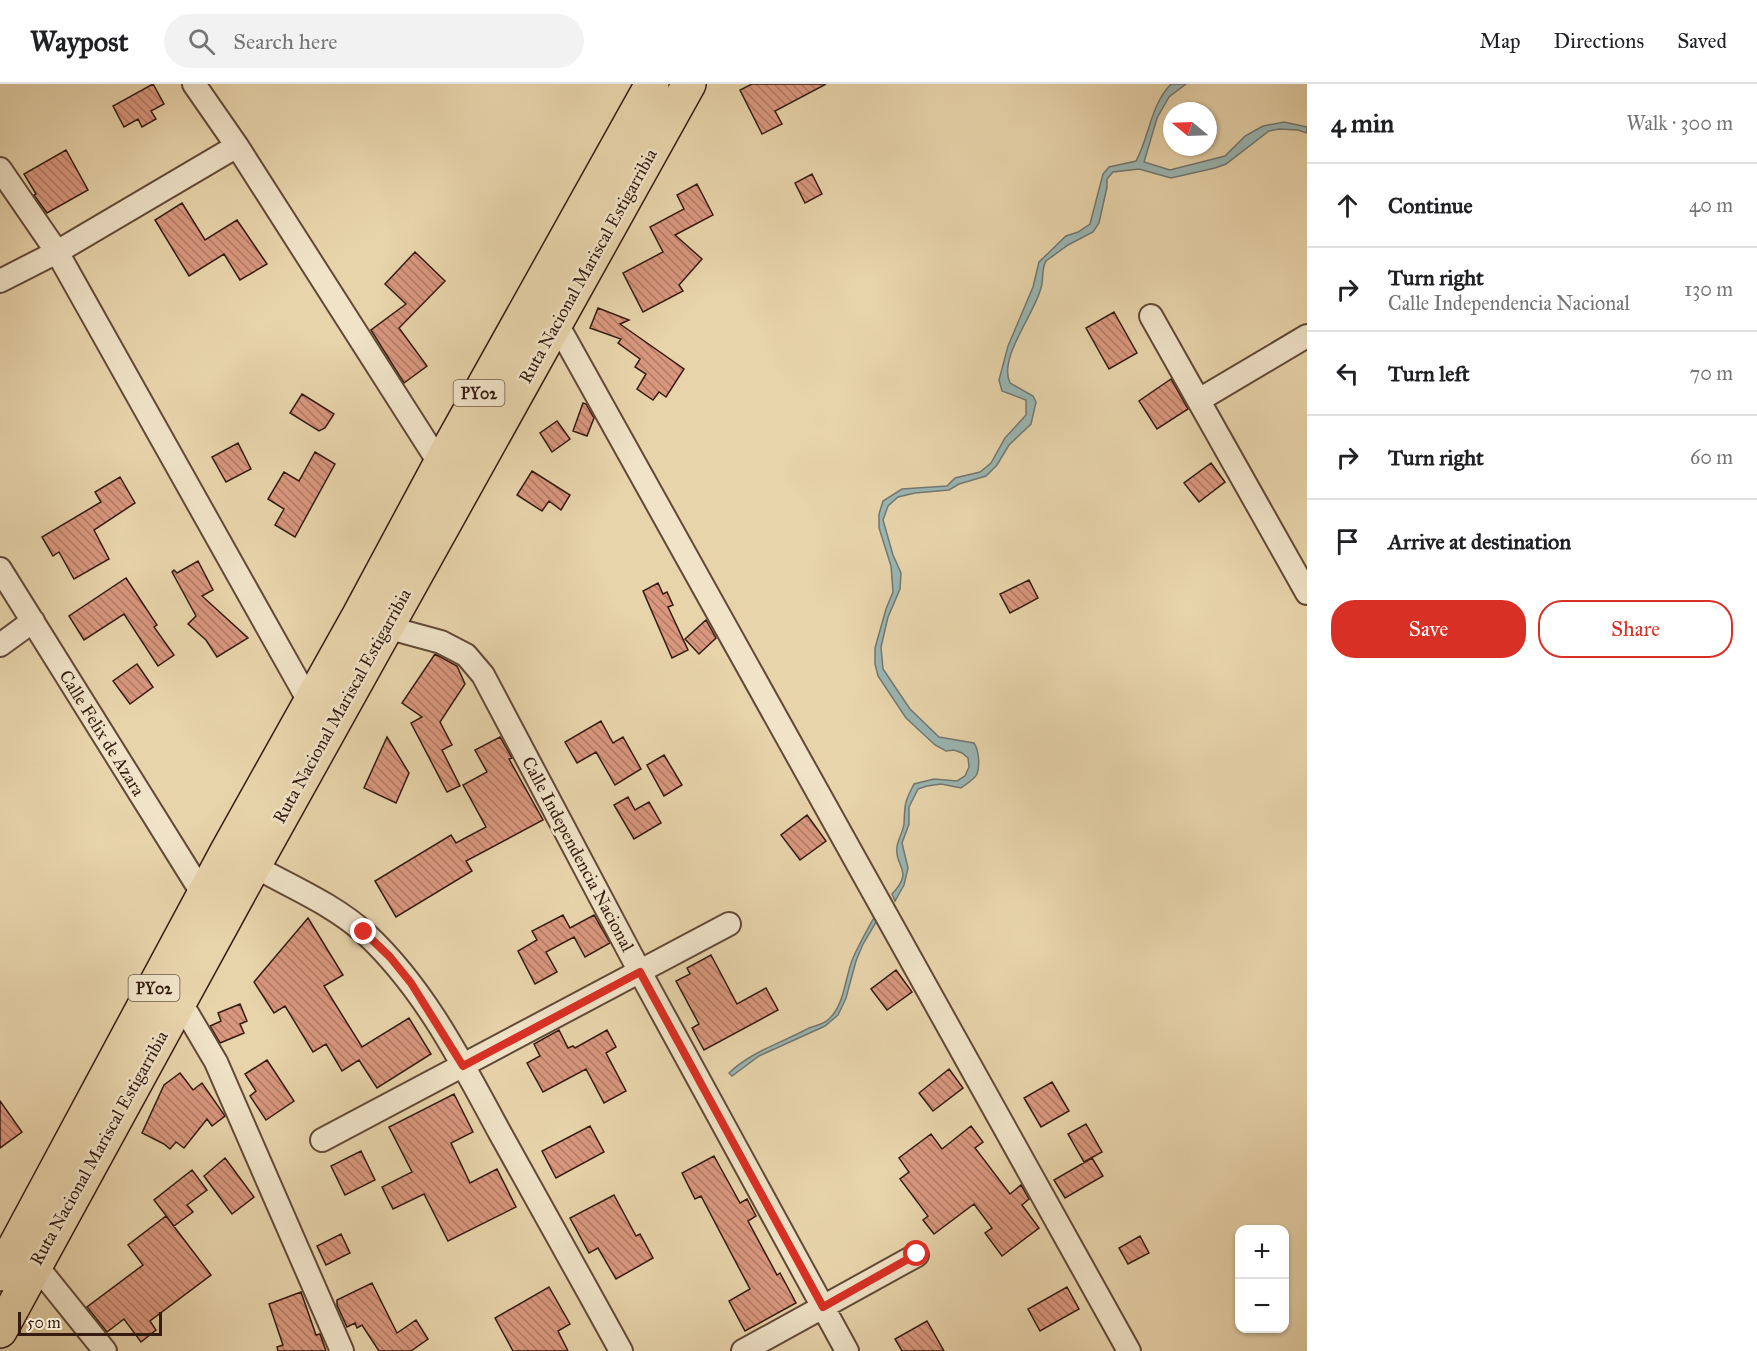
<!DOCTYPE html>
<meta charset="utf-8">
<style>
body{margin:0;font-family:"IM FELL Great Primer",serif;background:#f2f2f2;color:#202124}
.controls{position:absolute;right:18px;bottom:18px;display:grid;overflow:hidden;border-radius:12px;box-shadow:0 2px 4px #0004}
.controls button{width:54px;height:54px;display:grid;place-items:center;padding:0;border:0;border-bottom:2px solid #e0e0e0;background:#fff;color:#202124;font:30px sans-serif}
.compass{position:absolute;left:1163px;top:18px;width:54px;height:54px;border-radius:50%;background:#fff;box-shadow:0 2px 4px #0004;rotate:289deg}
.scale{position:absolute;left:18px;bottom:15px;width:144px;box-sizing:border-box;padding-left:6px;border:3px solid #351b10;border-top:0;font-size:16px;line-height:21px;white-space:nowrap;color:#351b10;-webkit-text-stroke:4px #f0e3c8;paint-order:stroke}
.stop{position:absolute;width:18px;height:18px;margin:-14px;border:4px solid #d93025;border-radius:50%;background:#fff}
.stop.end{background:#d93025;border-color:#fff;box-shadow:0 2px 6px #0008}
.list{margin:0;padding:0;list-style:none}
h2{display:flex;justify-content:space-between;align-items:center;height:78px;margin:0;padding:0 24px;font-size:26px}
h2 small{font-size:20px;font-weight:400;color:#757577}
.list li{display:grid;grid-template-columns:39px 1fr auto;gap:18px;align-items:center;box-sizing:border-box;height:84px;padding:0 24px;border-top:2px solid #e0e0e0}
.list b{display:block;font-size:22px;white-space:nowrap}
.list p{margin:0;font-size:20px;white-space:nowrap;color:#757577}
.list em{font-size:20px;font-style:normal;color:#757577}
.actions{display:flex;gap:12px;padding:18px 24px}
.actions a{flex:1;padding:14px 0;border:2px solid #d93025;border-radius:24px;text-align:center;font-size:21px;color:#d93025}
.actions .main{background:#d93025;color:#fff}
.icon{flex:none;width:33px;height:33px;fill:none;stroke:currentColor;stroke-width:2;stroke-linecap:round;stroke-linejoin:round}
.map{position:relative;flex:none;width:1307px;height:1267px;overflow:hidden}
header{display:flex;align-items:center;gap:36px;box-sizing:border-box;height:84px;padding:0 30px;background:#fff;border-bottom:2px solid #e0e0e0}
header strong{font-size:28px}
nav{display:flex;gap:33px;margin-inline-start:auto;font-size:21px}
.search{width:420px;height:54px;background:#f2f2f2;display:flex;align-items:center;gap:15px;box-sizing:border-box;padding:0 21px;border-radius:33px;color:#757577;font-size:22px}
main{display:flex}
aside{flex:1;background:#fff}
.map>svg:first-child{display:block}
</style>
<header>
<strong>Waypost</strong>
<div class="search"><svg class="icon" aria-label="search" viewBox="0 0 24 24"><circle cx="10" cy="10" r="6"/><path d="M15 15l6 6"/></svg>Search here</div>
<nav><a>Map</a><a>Directions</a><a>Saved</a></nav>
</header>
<main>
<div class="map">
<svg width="1307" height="1267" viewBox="0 0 1307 1267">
<defs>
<pattern id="building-back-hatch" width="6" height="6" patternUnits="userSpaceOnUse" patternTransform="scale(1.5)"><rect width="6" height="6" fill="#d9977e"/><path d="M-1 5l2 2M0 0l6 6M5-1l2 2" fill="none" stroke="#b17a66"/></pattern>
</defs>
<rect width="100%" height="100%" fill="#e8d4ab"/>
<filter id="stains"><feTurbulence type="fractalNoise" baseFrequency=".00333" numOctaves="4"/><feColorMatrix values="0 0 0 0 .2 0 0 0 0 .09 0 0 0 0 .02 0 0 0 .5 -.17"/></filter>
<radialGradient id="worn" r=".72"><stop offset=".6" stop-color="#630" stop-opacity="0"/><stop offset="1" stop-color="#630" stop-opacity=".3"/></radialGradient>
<path fill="#9ab6b3" stroke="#727872" stroke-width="1.5" d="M 1171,0 L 1186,0 L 1169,13 L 1157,34 L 1144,78 L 1170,86 L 1225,72 L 1245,52 L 1263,42 L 1284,38 L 1307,43 L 1307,49 L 1298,46 L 1279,45 L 1269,47 L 1226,80 L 1215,84 L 1171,94 L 1139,85 L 1113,88 L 1107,95 L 1107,103 L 1099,139 L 1093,148 L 1068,161 L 1046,177 C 1041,185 1044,195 1041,204 C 1034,231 998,274 1010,299 L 1033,312 L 1036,318 L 1031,340 L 1009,361 L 997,381 L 986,392 L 959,400 L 949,406 L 915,409 L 898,413 L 888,422 L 883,436 L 893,471 L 901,489 L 900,505 L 888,533 L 881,563 L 883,585 L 910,625 L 939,653 L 974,659 C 979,666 980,682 977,690 C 974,696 966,700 961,704 L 941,700 L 927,702 L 918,705 L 909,723 L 909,740 L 902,759 L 908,784 L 904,801 L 895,817 L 892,810 C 915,786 894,783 897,763 C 898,755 903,748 904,740 C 905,720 904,719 914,700 L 934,695 L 957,697 L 965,692 L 969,683 L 968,674 L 962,669 L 954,666 L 946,667 L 935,661 L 906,634 L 878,592 L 875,580 L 875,564 L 886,525 L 893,508 L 891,482 L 879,444 L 879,430 L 883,417 L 902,405 L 947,402 L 955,394 L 980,388 L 991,379 L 1005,354 L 1026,331 L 1026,316 L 1002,307 L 999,296 L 1008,262 L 1033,203 L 1039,178 L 1066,152 L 1078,148 L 1090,140 L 1103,90 L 1109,83 L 1136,77 C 1150,51 1150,22 1171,0 Z
M 877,828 L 879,833 L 863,860 L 856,877 L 846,914 L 838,931 L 825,942 L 759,972 L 732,992 L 729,989 C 751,968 779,960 805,946 C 813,941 823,942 830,934 C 845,919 845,893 853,874 C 860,858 869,843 877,828 Z"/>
<path fill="url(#building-back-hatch)" stroke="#351b10" stroke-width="1.5" d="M 153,0 L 164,20 L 151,27 L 156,35 L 142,43 L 138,35 L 124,43 L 113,22 Z
M 752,0 L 826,0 L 775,27 L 782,40 L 762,50 L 740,6 Z
M 66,66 L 88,106 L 47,129 L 34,111 L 36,110 L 24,90 Z
M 812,90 L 822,110 L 805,119 L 795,99 Z
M 697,100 L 713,131 L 675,151 L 702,175 L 679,201 L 683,207 L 643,228 L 623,189 L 663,168 L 650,143 L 684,125 L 677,111 Z
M 182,119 L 205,156 L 237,136 L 267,180 L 240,196 L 224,170 L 189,192 L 155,136 Z
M 415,168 L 445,197 L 399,244 L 427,282 L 404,299 L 371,246 L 406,220 L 385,200 Z
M 598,224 L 629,236 L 620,240 L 684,285 L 666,313 L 659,308 L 653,316 L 637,305 L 646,290 L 635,283 L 640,275 L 618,259 L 621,255 L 590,244 Z
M 1114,228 L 1137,269 L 1109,285 L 1086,244 Z
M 1171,295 L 1188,325 L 1157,345 L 1139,317 Z
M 302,310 L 334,330 L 325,344 L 319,347 L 290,329 Z
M 583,319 L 586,320 L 594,334 L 587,352 L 573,347 Z
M 557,337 L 570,355 L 552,368 L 540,349 Z
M 238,359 L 251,385 L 226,398 L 212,373 Z
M 315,368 L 335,380 L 295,453 L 275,441 L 284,425 L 268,415 L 284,388 L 299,397 Z
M 1211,379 L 1225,398 L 1199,418 L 1184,399 Z
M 532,387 L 570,411 L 561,426 L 549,417 L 542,427 L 517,411 Z
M 120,393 L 135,419 L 94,446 L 109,475 L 74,495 L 59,468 L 53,472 L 42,453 L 101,418 L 95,408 Z
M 198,477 L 213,506 L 202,512 L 248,554 L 217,573 L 206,556 L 188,540 L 196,532 L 172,488 L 174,486 L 177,489 Z
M 126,494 L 157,541 L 154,543 L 174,571 L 158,582 L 124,530 L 84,556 L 69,532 Z
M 1029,496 L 1038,514 L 1010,529 L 1000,510 Z
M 658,499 L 663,510 L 667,508 L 673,521 L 668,523 L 688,566 L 672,574 L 643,507 Z
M 706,536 L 716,554 L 699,570 L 685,555 Z
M 435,570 L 457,582 L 465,600 L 440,638 L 452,661 L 442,666 L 460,702 L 447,708 L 411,639 L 422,633 L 402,619 Z
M 137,580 L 153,603 L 130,620 L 113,597 Z
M 601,637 L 613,659 L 623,653 L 641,685 L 615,701 L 596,668 L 577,679 L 565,658 Z
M 387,653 L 409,689 L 396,719 L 364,704 Z
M 500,653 L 512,674 L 509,675 L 543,736 L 466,777 L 472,787 L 396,833 L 375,797 L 451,751 L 456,759 L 486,743 L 463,701 L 487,688 L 475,666 Z
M 664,671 L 682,701 L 664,712 L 647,681 Z
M 628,713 L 635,726 L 649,718 L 661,739 L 634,755 L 614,721 Z
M 807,731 L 826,757 L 800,776 L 781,751 Z
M 563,831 L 570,844 L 594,831 L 610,859 L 585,873 L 574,853 L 546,868 L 557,888 L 535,900 L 518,867 L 537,856 L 532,847 Z
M 308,834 L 343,891 L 324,902 L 362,963 L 409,934 L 431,970 L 377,1004 L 359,976 L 342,987 L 326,960 L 313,968 L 285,922 L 274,929 L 254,898 Z
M 711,871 L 737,920 L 766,904 L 778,926 L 704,966 L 692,944 L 699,940 L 676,897 L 690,890 L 687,884 Z
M 896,886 L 912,908 L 887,926 L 871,905 Z
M 240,920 L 247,937 L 240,940 L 244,949 L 220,959 L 210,942 L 221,937 L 218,929 Z
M 559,946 L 568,964 L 573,962 L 575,964 L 607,946 L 616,963 L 606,969 L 626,1007 L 604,1019 L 586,985 L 543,1008 L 527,979 L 540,972 L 534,960 Z
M 267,976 L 294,1017 L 266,1036 L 250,1012 L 256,1007 L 245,990 Z
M 949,985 L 963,1004 L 933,1027 L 919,1009 Z
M 180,989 L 193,1006 L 202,999 L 225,1032 L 212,1042 L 207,1035 L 184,1064 L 176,1058 L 170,1065 L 164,1060 L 142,1049 L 164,1001 Z
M 1052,998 L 1069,1027 L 1041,1043 L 1024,1014 Z
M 454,1010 L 473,1048 L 451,1059 L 470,1099 L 497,1085 L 516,1123 L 448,1157 L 424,1110 L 393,1125 L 382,1103 L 412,1088 L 389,1043 Z
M 0,1017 L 22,1048 L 0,1064 Z
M 1086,1040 L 1102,1068 L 1084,1078 L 1068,1050 Z
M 590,1042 L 604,1068 L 556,1094 L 542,1067 Z
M 971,1042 L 983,1058 L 975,1064 L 1010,1110 L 1021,1101 L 1029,1115 L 1022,1121 L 1039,1144 L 1002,1172 L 985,1149 L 992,1144 L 974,1120 L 934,1150 L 923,1136 L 928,1132 L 900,1095 L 909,1088 L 899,1074 L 931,1050 L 942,1065 Z
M 361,1067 L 375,1096 L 345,1111 L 331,1082 Z
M 714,1072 L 740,1119 L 747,1115 L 756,1132 L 748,1137 L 777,1191 L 780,1189 L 796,1219 L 745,1247 L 729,1217 L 750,1205 L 701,1112 L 695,1115 L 682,1089 Z
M 225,1074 L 254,1113 L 232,1130 L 204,1092 Z
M 1092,1074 L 1103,1092 L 1065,1114 L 1054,1096 Z
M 192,1086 L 207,1106 L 187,1121 L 193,1128 L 174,1142 L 154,1116 Z
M 614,1111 L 636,1152 L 640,1150 L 653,1174 L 616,1195 L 598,1164 L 589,1169 L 570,1134 Z
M 166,1132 L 211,1191 L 150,1237 L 156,1246 L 141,1258 L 124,1235 L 107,1248 L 87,1223 L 143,1181 L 128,1161 Z
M 341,1150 L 350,1169 L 326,1181 L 317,1162 Z
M 1140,1152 L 1149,1169 L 1128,1180 L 1119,1164 Z
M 372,1199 L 397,1249 L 416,1236 L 428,1255 L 411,1267 L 379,1267 L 362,1241 L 357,1244 L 355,1239 L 347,1243 L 337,1221 L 337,1216 Z
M 549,1203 L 570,1240 L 558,1247 L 568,1267 L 513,1267 L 495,1234 Z
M 1067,1203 L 1079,1225 L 1040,1247 L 1028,1225 Z
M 301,1208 L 316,1251 L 320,1250 L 326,1267 L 278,1267 L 277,1263 L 283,1261 L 269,1220 Z
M 927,1237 L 944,1267 L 902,1267 L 895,1255 Z"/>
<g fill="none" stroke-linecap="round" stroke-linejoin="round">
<defs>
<path id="street" d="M 194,0 L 237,62 L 440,380
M 0,85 L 57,168 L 310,619
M 0,197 L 57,168 L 237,62
M 1151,232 L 1307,509
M 557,240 L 1129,1267
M 1199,316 L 1307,252
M 0,485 L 204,812
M 386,543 L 441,558 L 466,571 L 483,591 L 640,888 L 847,1267
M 0,561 L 33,537
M 254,782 C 291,803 335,821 366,850 C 425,905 462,979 500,1049 C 540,1121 581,1194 621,1267
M 180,917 L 216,978 L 342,1267
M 322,1056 L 729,840
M 35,1180 L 105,1267
M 743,1267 L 917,1171"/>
<path id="highway" d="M 0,1190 L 227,767 L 359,531 L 440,380 L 652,0
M 0,1247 L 254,782 L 689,0"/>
</defs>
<use href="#street" stroke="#624937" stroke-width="26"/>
<use href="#highway" stroke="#351b10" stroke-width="36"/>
<use href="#street" stroke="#f0e3c8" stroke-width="22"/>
<use href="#highway" stroke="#e8d4ab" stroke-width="33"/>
</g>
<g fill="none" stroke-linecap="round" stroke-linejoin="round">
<path stroke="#d93025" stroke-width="8" d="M 364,848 L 390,873 L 411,899 L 463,982 L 640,888 L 823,1223 L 917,1170"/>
</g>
<g text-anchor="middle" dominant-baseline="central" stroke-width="5" stroke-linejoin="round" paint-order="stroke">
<g fill="#f0e3c8" stroke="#6d5747" stroke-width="1.5">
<rect x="453.5" y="296" width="51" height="26" rx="4.5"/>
<rect x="128.5" y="891" width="51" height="26" rx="4.5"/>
</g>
<g font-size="16" font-weight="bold" fill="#351b10">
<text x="479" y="309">PY02</text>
<text x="154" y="904">PY02</text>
</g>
<g font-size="18" fill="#351b10" stroke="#f0e3c8">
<text transform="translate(588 182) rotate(-61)">Ruta Nacional Mariscal Estigarribia</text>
<text transform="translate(342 622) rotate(-61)">Ruta Nacional Mariscal Estigarribia</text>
<text transform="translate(102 649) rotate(58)">Calle Felix de Azara</text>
<text transform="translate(578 770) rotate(62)">Calle Independencia Nacional</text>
<text transform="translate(99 1064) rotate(-61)">Ruta Nacional Mariscal Estigarribia</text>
</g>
</g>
<rect width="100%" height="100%" filter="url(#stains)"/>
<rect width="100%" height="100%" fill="url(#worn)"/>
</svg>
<div class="controls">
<button>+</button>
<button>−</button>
</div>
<svg class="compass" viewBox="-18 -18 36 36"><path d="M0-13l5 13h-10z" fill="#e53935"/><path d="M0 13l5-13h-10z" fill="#757577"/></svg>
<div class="scale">50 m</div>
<div class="stop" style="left:917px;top:1170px"></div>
<div class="stop end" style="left:364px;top:848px"></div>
</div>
<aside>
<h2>4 min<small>Walk · 300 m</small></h2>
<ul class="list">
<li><svg class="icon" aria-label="ahead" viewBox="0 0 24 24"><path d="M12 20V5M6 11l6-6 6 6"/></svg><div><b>Continue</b></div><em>40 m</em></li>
<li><svg class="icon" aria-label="right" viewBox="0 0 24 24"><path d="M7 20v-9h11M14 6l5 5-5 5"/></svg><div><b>Turn right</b><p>Calle Independencia Nacional</p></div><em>130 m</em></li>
<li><svg class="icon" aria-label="left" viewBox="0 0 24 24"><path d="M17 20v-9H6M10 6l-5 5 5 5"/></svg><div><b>Turn left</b></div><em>70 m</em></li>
<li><svg class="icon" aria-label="right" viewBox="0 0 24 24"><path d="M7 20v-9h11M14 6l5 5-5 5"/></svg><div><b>Turn right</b></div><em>60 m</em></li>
<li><svg class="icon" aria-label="arrive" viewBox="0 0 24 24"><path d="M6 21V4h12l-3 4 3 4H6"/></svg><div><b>Arrive at destination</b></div></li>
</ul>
<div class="actions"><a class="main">Save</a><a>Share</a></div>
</aside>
</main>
